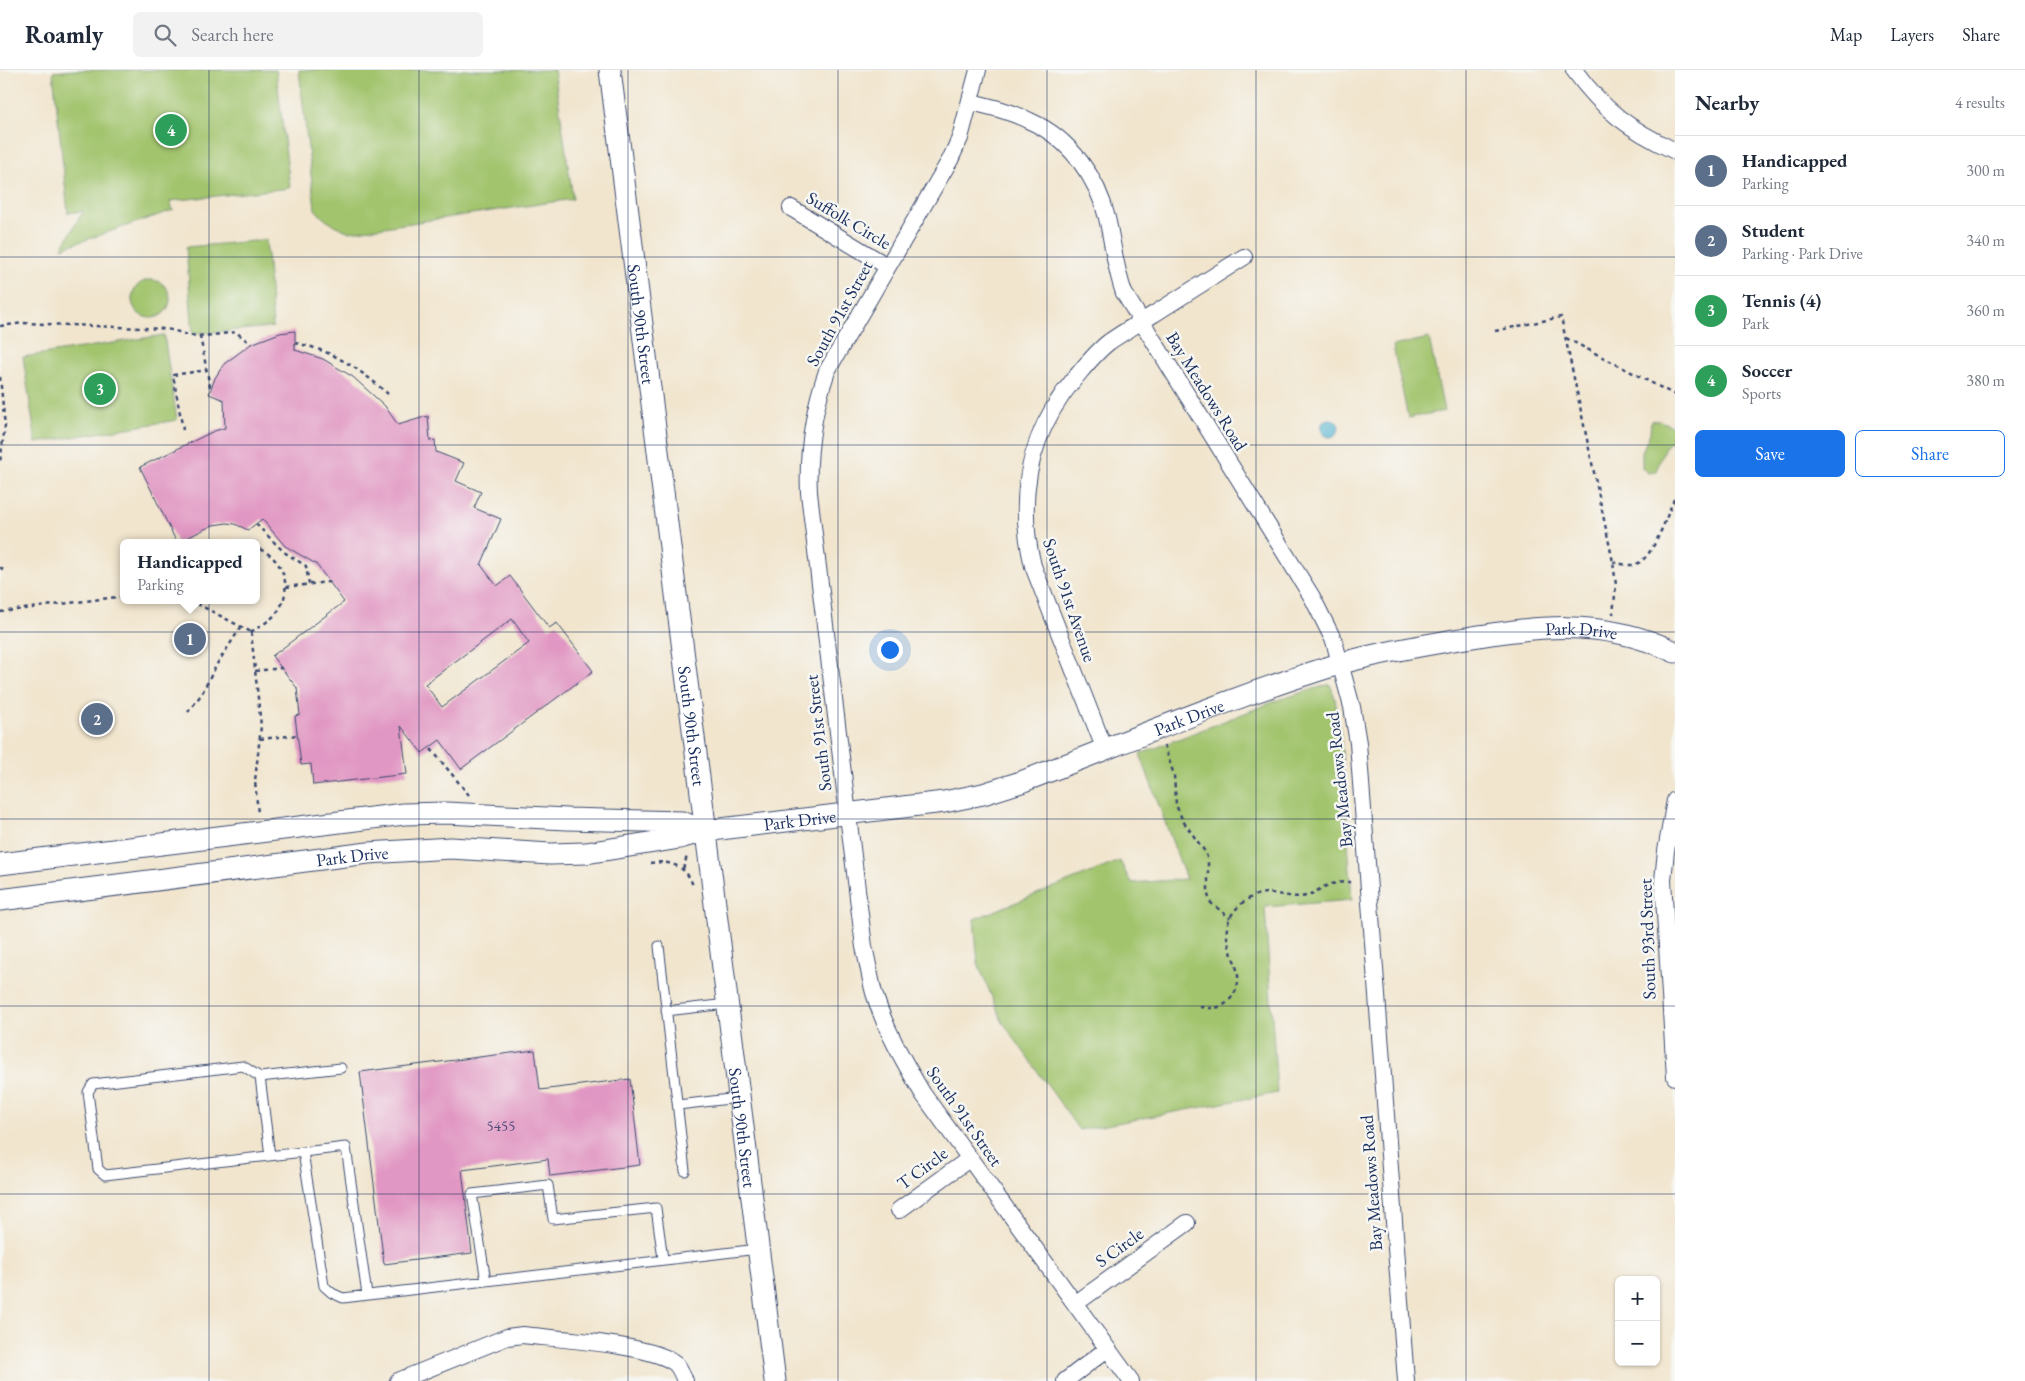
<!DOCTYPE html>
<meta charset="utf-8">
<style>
body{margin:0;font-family:"EB Garamond",serif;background:#f2f2f3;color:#1f2937}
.controls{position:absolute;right:15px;bottom:15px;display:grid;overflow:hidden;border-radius:8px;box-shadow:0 1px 4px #0004}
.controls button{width:45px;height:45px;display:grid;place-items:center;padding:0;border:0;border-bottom:1px solid #e0e1e3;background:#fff;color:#1f2937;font:25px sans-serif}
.you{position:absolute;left:889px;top:579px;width:18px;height:18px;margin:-12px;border:4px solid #fff;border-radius:50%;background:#1a73e8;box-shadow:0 0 0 8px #1a73e833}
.badge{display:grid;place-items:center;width:32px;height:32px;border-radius:50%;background:#1a73e8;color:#fff;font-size:16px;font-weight:700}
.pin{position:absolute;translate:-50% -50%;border:2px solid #fff;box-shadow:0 1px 5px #0006}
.popup{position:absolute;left:120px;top:469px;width:140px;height:65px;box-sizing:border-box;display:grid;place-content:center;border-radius:8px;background:#fff;filter:drop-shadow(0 1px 4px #0005);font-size:16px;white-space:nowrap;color:#747a83}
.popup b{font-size:19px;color:#1f2937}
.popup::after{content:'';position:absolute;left:50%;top:100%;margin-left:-10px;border:10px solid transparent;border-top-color:#fff}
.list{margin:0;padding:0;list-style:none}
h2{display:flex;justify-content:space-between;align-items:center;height:65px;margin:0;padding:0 20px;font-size:21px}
h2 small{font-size:16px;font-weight:400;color:#747a83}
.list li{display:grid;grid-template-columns:32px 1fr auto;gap:15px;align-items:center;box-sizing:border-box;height:70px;padding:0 20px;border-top:1px solid #e0e1e3}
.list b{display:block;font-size:19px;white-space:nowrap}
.list p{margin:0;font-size:16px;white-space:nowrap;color:#747a83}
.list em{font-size:16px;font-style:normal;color:#747a83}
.actions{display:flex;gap:10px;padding:15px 20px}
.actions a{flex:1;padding:11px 0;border:1px solid #1a73e8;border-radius:8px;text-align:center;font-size:18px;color:#1a73e8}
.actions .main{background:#1a73e8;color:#fff}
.icon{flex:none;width:28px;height:28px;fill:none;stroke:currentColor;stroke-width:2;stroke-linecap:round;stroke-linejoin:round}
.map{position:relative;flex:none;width:1675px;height:1311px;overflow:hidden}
header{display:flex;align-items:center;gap:30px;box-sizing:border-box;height:70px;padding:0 25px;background:#fff;border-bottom:1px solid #e0e1e3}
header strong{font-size:24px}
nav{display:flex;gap:28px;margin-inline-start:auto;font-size:18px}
.search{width:350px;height:45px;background:#f2f2f3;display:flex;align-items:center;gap:12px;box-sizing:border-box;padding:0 18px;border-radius:8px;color:#747a83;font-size:19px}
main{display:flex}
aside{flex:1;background:#fff}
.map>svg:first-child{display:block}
</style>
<header>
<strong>Roamly</strong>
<div class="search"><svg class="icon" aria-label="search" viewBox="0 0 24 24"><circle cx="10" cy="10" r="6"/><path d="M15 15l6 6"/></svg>Search here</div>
<nav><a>Map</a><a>Layers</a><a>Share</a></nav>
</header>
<main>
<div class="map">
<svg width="1675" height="1311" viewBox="0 0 1675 1311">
<rect width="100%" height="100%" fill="#f6f6f2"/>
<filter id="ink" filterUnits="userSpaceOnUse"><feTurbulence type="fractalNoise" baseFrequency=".02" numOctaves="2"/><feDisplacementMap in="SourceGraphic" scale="10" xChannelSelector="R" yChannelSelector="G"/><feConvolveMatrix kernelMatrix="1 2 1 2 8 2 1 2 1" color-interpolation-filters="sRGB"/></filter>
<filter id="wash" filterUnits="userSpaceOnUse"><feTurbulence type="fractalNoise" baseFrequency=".0096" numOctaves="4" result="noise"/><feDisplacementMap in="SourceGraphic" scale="20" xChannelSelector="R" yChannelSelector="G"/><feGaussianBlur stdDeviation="1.12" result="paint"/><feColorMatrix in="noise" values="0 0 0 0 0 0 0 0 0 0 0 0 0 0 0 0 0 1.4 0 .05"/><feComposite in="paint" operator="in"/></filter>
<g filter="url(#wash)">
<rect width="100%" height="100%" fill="#f1e5ce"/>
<path fill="#a2c46d" stroke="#5e7a66" d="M 75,0 L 276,0 L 290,118 L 170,131 L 173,140 L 62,178 L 83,141 L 68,143 L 53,2 Z
M 299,0 L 554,0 L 573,129 L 350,162 C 335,156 325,152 315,139 Z
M 266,170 L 273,257 L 193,264 L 186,177 Z
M132 229a19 19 0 1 1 38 0a19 19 0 1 1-38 0Z
M 164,265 L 177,350 L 36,373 L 23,287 Z
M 1429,268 L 1444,341 L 1408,348 L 1393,276 Z
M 1657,350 L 1675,357 L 1675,371 C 1661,373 1662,392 1655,402 L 1648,403 L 1642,398 L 1642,382 L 1650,363 L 1651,351 Z
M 1330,614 L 1335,628 L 1341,668 L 1352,830 L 1265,837 L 1277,1023 L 1079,1060 L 1002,951 L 978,894 L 974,849 L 1120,791 L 1131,813 L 1186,809 L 1140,684 L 1278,630 Z"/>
<path fill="#4fb2ce" stroke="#357096" d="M1321 358a9 9 0 1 1 18 0a9 9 0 1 1-18 0Z"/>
<g id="blocks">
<path fill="#e197c3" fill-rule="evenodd" d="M 295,261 L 295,280 L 323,289 L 353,307 L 385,336 L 398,355 L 428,346 L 430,371 L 435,370 L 436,382 L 464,393 L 456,411 L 481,422 L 474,438 L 501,449 L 481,495 L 497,516 L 510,506 L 549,558 L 557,553 L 593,601 L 461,699 L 440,670 L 422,683 L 401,656 L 407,704 L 313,715 L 311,694 L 301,695 L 295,646 L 300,645 L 297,618 L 272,586 L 344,532 L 316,494 L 285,476 L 262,449 L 248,460 L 235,454 L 227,453 L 213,455 L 177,473 L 140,397 L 214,361 L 225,358 L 224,330 L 209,324 L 215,308 L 224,294 L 251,274 L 280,263 ZM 512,549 L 529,573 L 442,637 L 425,614 Z
M 535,980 L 540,1020 L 630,1009 L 640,1095 L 550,1106 L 548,1089 L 462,1100 L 472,1183 L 384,1194 L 360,1002 Z"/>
</g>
</g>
<g filter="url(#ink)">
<use href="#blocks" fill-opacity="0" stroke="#3b4a6f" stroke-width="1"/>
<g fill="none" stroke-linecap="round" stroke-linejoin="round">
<defs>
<path id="service" d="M 659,876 L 685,1101
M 666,941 L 727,934
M 341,998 L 260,1007 L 243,996 L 93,1014 L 88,1022 L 98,1099 L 105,1105 L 303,1082 L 324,1216 L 332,1223 L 343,1228 L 758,1179
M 260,1007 L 270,1086
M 678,1035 L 738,1028
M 303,1082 L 346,1077 L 367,1225
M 486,1211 L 472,1124 L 548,1115 L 553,1149 L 656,1138 L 663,1189"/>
<path id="minor" d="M 978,0 L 960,68 L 950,90 L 827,301 C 813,341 807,380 809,423 L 864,877 C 868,893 870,908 874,923 C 885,959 904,992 923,1024 L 1131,1311
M 1574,0 C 1604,41 1629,59 1675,81
M 971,32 C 992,37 1013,42 1032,52 C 1070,69 1098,109 1107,148 C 1113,173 1115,198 1124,223 L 1312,527 L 1334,571 L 1352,637 L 1358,673 L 1406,1311
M 791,138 L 887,196
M 1105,680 L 1033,496 C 1016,427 1029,363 1075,308 C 1086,295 1096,282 1109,272 C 1123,262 1139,253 1154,244 C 1184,225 1214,206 1244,187
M 1675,730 L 1666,781 L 1663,810 L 1675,1007
M 899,1140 L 969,1089
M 1075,1234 L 1187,1153
M 398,1311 L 507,1267 L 523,1265 C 556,1269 653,1274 676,1294 C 680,1298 683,1306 685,1311
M 1065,1311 L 1107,1279"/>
<g id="tertiary">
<path id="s1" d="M 610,0 L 775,1311"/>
<path d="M 0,794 L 404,744 L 446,743 L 567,749 L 682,752 L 704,761"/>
<path id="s2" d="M 0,830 L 368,783 L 451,778 L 550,784 L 586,783 L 680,768 L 704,761 L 944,732 L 983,724 L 1021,712 C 1126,672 1231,627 1339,594 C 1376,583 1415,577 1454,570 C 1532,557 1600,546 1675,582"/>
</g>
</defs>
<use href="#service" stroke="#3b4a6f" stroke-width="11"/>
<use href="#minor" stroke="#3b4a6f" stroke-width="18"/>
<use href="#tertiary" stroke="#3b4a6f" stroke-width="23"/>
<path stroke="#3b4a6f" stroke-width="2.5" stroke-dasharray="4 4" stroke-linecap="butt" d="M 0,256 L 23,253 L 165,259 C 174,260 181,263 188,265 C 204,267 221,264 236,262 L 251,274
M 1495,261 L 1561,247 L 1613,492 L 1616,515 L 1613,544
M 200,266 L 210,317
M 1566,268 L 1675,325
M 295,273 C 332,280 360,299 388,324
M 0,307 L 5,356 L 0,392
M 183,360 L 173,305 L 207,300
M 256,454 L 284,482 L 306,496 L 309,514
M 1613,492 C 1620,493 1629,497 1636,494 C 1654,488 1667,444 1675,427
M 0,497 L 6,502
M 286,517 L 329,512
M 190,530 L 251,562
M 0,542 L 124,526
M 251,562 L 261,656 L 255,711 L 258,744
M 251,562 C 260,556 272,550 278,541 C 294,518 283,486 256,478
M 255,601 L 282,598
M 188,642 L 201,625 L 217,594 L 241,557
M 260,669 L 298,665
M 1164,675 L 1174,705 L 1176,735 L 1183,751 L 1206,783 L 1208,792 L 1208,825 L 1211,833 L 1230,848
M 431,679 L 469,725
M 650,793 C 670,790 687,796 693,816
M 683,799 L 687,786
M 1200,937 C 1213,939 1223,939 1231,928 C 1253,901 1216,877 1230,848 C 1236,835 1253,823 1267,823 C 1280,823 1292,829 1306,826 C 1313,824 1319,819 1326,816 C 1335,812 1344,812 1353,812"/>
<use href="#service" stroke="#fff" stroke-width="9"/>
<use href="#minor" stroke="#fff" stroke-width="16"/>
<use href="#tertiary" stroke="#fff" stroke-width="21"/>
</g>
</g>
<path fill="none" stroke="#1b2f5e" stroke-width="1" stroke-opacity="0.55" d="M 209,0 L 209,1311M 419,0 L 419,1311M 628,0 L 628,1311M 838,0 L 838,1311M 1047,0 L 1047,1311M 1256,0 L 1256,1311M 1466,0 L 1466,1311M 0,187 L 1675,187M 0,375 L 1675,375M 0,562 L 1675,562M 0,749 L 1675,749M 0,936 L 1675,936M 0,1124 L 1675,1124"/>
<g text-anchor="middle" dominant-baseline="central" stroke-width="5" stroke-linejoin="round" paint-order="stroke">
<g font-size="15" fill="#4c4977">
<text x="501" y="1055">5455</text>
</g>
<g font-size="18" fill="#1b2f5e" stroke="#f6f6f2">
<text transform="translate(849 150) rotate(31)">Suffolk Circle</text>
<text transform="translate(839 243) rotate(-61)">South 91st Street</text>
<text stroke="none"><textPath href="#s1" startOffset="256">South 90th Street</textPath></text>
<text transform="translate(1207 321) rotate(58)">Bay Meadows Road</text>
<text transform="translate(1070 530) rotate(71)">South 91st Avenue</text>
<text stroke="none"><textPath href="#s2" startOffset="1616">Park Drive</textPath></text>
<text stroke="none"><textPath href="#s2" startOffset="1211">Park Drive</textPath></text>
<text stroke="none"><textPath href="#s1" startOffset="661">South 90th Street</textPath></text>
<text transform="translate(818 663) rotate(-97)">South 91st Street</text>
<text transform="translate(1339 710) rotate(-96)">Bay Meadows Road</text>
<text stroke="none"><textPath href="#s2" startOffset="806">Park Drive</textPath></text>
<text stroke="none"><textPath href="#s2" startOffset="355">Park Drive</textPath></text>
<text transform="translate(1647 869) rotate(-92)">South 93rd Street</text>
<text transform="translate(965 1046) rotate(55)">South 91st Street</text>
<text stroke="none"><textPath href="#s1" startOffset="1066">South 90th Street</textPath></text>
<text transform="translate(922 1098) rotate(-37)">T Circle</text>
<text transform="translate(1371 1113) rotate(-94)">Bay Meadows Road</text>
<text transform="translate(1119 1177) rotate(-36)">S Circle</text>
</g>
</g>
</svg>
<div class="controls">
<button>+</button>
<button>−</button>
</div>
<div class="you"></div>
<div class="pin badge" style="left:190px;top:569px;background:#5c6f8a">1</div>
<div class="popup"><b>Handicapped</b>Parking</div>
<div class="pin badge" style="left:97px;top:649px;background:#5c6f8a">2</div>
<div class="pin badge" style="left:100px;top:319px;background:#2e9e5b">3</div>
<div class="pin badge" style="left:171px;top:60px;background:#2e9e5b">4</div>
</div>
<aside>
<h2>Nearby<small>4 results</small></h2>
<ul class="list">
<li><span class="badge" style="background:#5c6f8a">1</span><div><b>Handicapped</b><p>Parking</p></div><em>300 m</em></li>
<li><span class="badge" style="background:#5c6f8a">2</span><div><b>Student</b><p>Parking · Park Drive</p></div><em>340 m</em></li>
<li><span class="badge" style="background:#2e9e5b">3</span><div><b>Tennis (4)</b><p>Park</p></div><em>360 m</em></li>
<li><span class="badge" style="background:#2e9e5b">4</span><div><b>Soccer</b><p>Sports</p></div><em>380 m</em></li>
</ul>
<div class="actions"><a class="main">Save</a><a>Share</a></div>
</aside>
</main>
